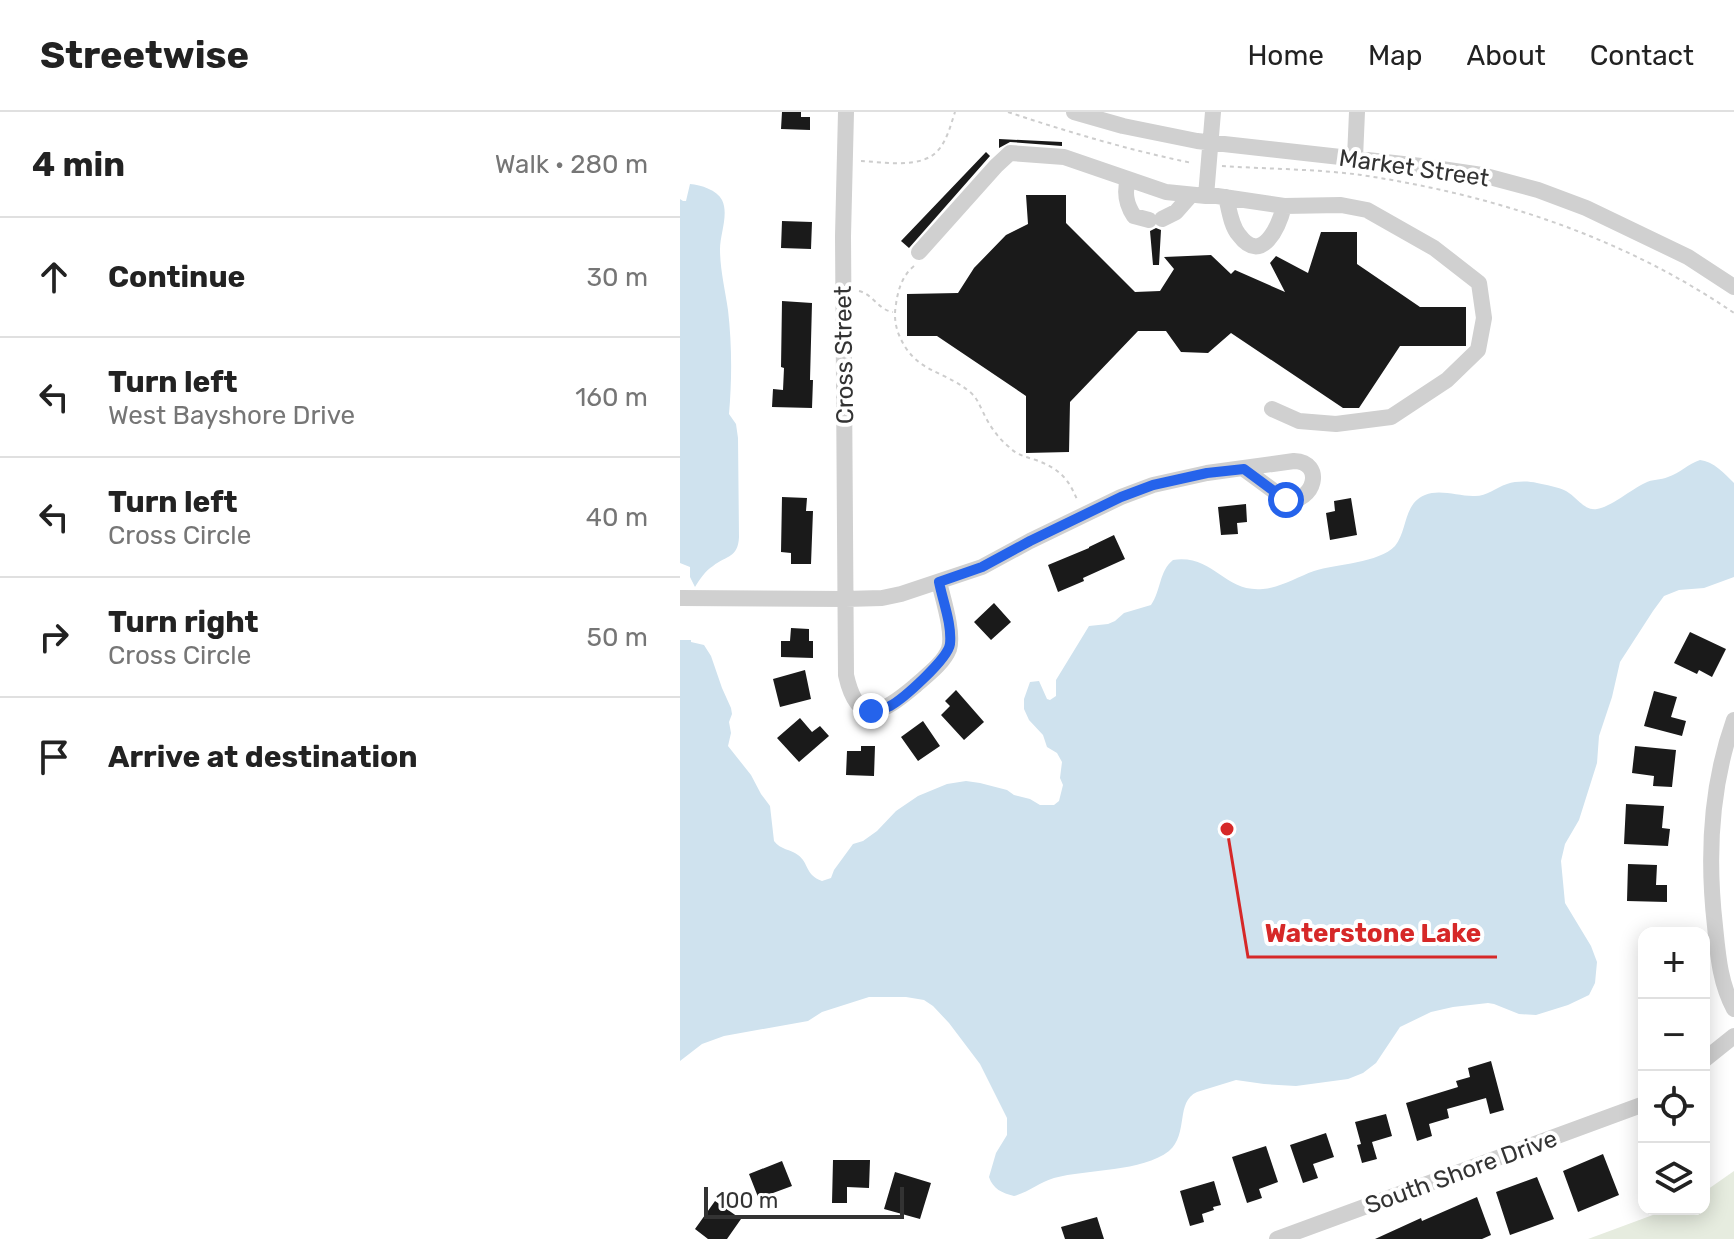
<!DOCTYPE html>
<meta charset="utf-8">
<style>
body{margin:0;font-family:Rubik,sans-serif;background:#f2f2f2;color:#222}
.controls{position:absolute;right:24px;bottom:24px;display:grid;overflow:hidden;border-radius:16px;box-shadow:0 4px 20px #0003}
.controls button{width:72px;height:72px;display:grid;place-items:center;padding:0;border:0;border-bottom:2px solid #e0e0e0;background:#fff;color:#222;font:40px sans-serif}
.scale{position:absolute;left:24px;bottom:20px;width:200px;box-sizing:border-box;padding-left:8px;border:4px solid #333;border-top:0;font-size:22px;line-height:28px;white-space:nowrap;color:#333;-webkit-text-stroke:6px #fff;paint-order:stroke}
.stop{position:absolute;width:24px;height:24px;margin:-18px;border:6px solid #2563eb;border-radius:50%;background:#fff}
.stop.end{background:#2563eb;border-color:#fff;box-shadow:0 2px 8px #0008}
.list{margin:0;padding:0;list-style:none}
h2{display:flex;justify-content:space-between;align-items:center;height:104px;margin:0;padding:0 32px;font-size:34px}
h2 small{font-size:26px;font-weight:400;color:#767676}
.list li{display:grid;grid-template-columns:52px 1fr auto;gap:24px;align-items:center;box-sizing:border-box;height:120px;padding:0 32px;border-top:2px solid #e0e0e0}
.list b{display:block;font-size:30px;white-space:nowrap}
.list p{margin:0;font-size:26px;white-space:nowrap;color:#767676}
.list em{font-size:26px;font-style:normal;color:#767676}
.icon{flex:none;width:44px;height:44px;fill:none;stroke:currentColor;stroke-width:2;stroke-linecap:round;stroke-linejoin:round}
.map{position:relative;flex:none;width:1054px;height:1127px;overflow:hidden}
header{display:flex;align-items:center;gap:48px;box-sizing:border-box;height:112px;padding:0 40px;background:#fff;border-bottom:2px solid #e0e0e0}
header strong{font-size:38px}
nav{display:flex;gap:44px;margin-inline-start:auto;font-size:28px}
main{display:flex}
aside{flex:1;background:#fff}
.map>svg:first-child{display:block}
</style>
<header>
<strong>Streetwise</strong>
<nav><a>Home</a><a>Map</a><a>About</a><a>Contact</a></nav>
</header>
<main>
<aside>
<h2>4 min<small>Walk · 280 m</small></h2>
<ul class="list">
<li><svg class="icon" aria-label="ahead" viewBox="0 0 24 24"><path d="M12 20V5M6 11l6-6 6 6"/></svg><div><b>Continue</b></div><em>30 m</em></li>
<li><svg class="icon" aria-label="left" viewBox="0 0 24 24"><path d="M17 20v-9H6M10 6l-5 5 5 5"/></svg><div><b>Turn left</b><p>West Bayshore Drive</p></div><em>160 m</em></li>
<li><svg class="icon" aria-label="left" viewBox="0 0 24 24"><path d="M17 20v-9H6M10 6l-5 5 5 5"/></svg><div><b>Turn left</b><p>Cross Circle</p></div><em>40 m</em></li>
<li><svg class="icon" aria-label="right" viewBox="0 0 24 24"><path d="M7 20v-9h11M14 6l5 5-5 5"/></svg><div><b>Turn right</b><p>Cross Circle</p></div><em>50 m</em></li>
<li><svg class="icon" aria-label="arrive" viewBox="0 0 24 24"><path d="M6 21V4h12l-3 4 3 4H6"/></svg><div><b>Arrive at destination</b></div></li>
</ul>
</aside>
<div class="map">
<svg width="1054" height="1127" viewBox="0 0 1054 1127">
<rect width="100%" height="100%" fill="#fff"/>
<path fill="#e6ecdf" d="M 1054,1059 L 1054,1127 L 908,1127 L 989,1097 L 1024,1097 L 1024,1080 Z"/>
<path fill="#cfe2ee" d="M 10,72 C 21,73 37,78 42,88 C 49,102 40,122 40,137 C 40,157 45,177 48,198 C 52,233 52,267 49,302 L 56,312 L 58,326 L 59,425 C 58,446 47,443 33,454 C 25,459 20,467 15,475 L 10,465 L 10,455 L 0,451 L 0,87 L 3,89 L 6,89 Z
M 1020,348 C 1033,349 1045,362 1054,371 L 1054,465 L 1024,476 L 999,478 L 984,484 L 973,499 L 940,550 L 932,585 L 919,624 L 917,651 L 899,708 L 885,732 L 881,749 L 885,791 L 911,834 L 917,850 L 915,871 L 909,883 L 888,893 L 856,903 L 839,902 L 814,892 L 808,891 L 773,895 L 751,900 L 720,915 L 696,951 L 683,961 L 668,967 L 616,974 L 584,972 L 556,968 L 517,980 C 495,990 509,1022 489,1039 C 462,1060 408,1057 374,1066 C 360,1070 349,1080 334,1084 C 322,1081 313,1077 309,1065 L 316,1041 L 327,1023 L 327,1006 L 300,952 L 269,911 L 253,894 L 244,888 L 226,885 L 189,885 L 142,900 L 128,909 L 44,924 L 22,932 L 0,949 L 0,528 L 11,528 L 11,530 L 24,533 L 31,544 L 42,576 L 51,596 L 52,602 L 49,610 L 51,621 L 48,634 L 71,663 L 81,682 L 90,694 L 94,729 C 101,738 110,737 118,743 C 129,751 125,763 142,769 L 151,766 L 154,758 L 173,732 L 183,729 L 197,719 L 216,699 L 238,684 L 267,672 L 286,669 L 300,671 L 327,678 L 334,683 L 350,687 L 360,693 L 374,693 L 379,689 L 383,673 L 380,666 L 382,650 L 377,641 L 367,635 L 363,623 L 349,608 L 344,597 L 344,587 L 350,570 L 359,569 L 367,587 L 370,588 L 376,584 L 376,568 L 409,514 L 428,512 L 435,509 L 444,501 L 471,493 C 481,479 479,459 493,448 C 534,442 544,481 583,477 C 602,475 617,465 634,459 C 656,452 699,451 715,434 C 728,418 723,392 745,383 C 760,377 777,384 793,384 C 806,385 815,376 827,372 C 836,369 848,369 857,371 C 866,373 878,375 886,379 C 897,385 904,399 917,397 C 929,396 952,377 965,371 C 972,367 981,368 988,365 C 1000,361 1008,352 1020,348 Z"/>
<path fill="#1a1a1a" d="M 102,0 L 121,0 L 121,5 L 130,5 L 130,18 L 101,17 Z
M 319,27 L 382,30 L 382,34 L 330,30 L 319,36 Z
M 306,40 L 310,44 L 229,136 L 221,129 Z
M 346,83 L 386,83 L 386,111 L 455,180 L 480,179 L 494,157 L 484,145 L 531,143 L 551,162 L 555,158 L 605,180 L 590,151 L 596,144 L 628,161 L 641,120 L 677,120 L 677,152 L 740,195 L 786,195 L 786,234 L 720,234 L 679,296 L 663,296 L 551,221 L 528,241 L 501,240 L 486,219 L 458,219 L 390,290 L 389,340 L 346,341 L 346,284 L 257,224 L 227,224 L 227,182 L 278,181 L 294,156 L 326,123 L 348,112 Z
M 102,109 L 132,110 L 131,137 L 101,136 Z
M 476,116 L 481,118 L 479,153 L 473,153 L 470,119 Z
M 102,189 L 132,191 L 130,268 L 133,268 L 132,296 L 92,295 L 93,277 L 103,278 L 104,256 L 101,255 Z
M 102,385 L 127,386 L 126,399 L 133,399 L 131,452 L 111,452 L 111,441 L 101,440 Z
M 671,386 L 677,423 L 650,428 L 646,401 L 655,399 L 654,389 Z
M 566,392 L 567,410 L 557,411 L 558,422 L 541,423 L 538,395 Z
M 434,423 L 445,447 L 403,466 L 404,469 L 378,480 L 368,453 L 409,436 L 409,435 Z
M 314,491 L 331,510 L 311,528 L 294,510 Z
M 111,516 L 129,517 L 129,529 L 133,529 L 133,546 L 101,545 L 101,529 L 110,529 Z
M 1010,520 L 1046,537 L 1032,565 L 1019,558 L 1017,562 L 994,551 Z
M 125,558 L 131,587 L 100,595 L 93,567 Z
M 276,578 L 304,610 L 284,628 L 261,603 L 270,594 L 265,589 Z
M 974,579 L 997,585 L 991,605 L 1006,609 L 1002,624 L 964,614 Z
M 120,606 L 132,620 L 140,614 L 149,624 L 119,650 L 97,626 Z
M 243,609 L 260,634 L 238,649 L 221,625 Z
M 181,634 L 195,634 L 194,664 L 166,663 L 167,639 L 181,639 Z
M 955,634 L 996,638 L 992,675 L 973,674 L 974,664 L 952,661 Z
M 946,692 L 984,694 L 982,716 L 990,717 L 988,734 L 944,732 Z
M 948,752 L 977,753 L 976,773 L 987,773 L 987,790 L 947,789 Z
M 811,949 L 824,998 L 810,1002 L 806,986 L 767,997 L 769,1006 L 749,1012 L 752,1024 L 737,1029 L 726,991 L 778,975 L 776,969 L 790,965 L 788,956 Z
M 706,1002 L 712,1024 L 692,1030 L 697,1047 L 682,1051 L 677,1033 L 681,1032 L 675,1010 Z
M 646,1021 L 654,1045 L 633,1052 L 638,1066 L 623,1071 L 610,1033 Z
M 586,1034 L 598,1070 L 579,1077 L 582,1086 L 567,1091 L 552,1045 Z
M 923,1042 L 939,1083 L 898,1100 L 883,1059 Z
M 153,1048 L 190,1048 L 189,1076 L 167,1075 L 167,1091 L 152,1091 Z
M 102,1049 L 112,1074 L 93,1081 L 97,1089 L 82,1095 L 69,1062 Z
M 215,1060 L 251,1071 L 240,1107 L 204,1097 Z
M 857,1065 L 874,1107 L 830,1123 L 816,1080 Z
M 534,1069 L 541,1093 L 533,1095 L 534,1098 L 522,1102 L 524,1110 L 510,1114 L 500,1079 Z
M 797,1085 L 811,1123 L 802,1127 L 695,1127 L 741,1106 L 742,1109 Z
M 35,1089 L 61,1107 L 47,1127 L 28,1127 L 15,1117 Z
M 417,1105 L 424,1127 L 385,1127 L 381,1115 Z"/>
<g fill="none" stroke-linecap="round" stroke-linejoin="round">
<path stroke="#cdcdcd" stroke-width="2" stroke-dasharray="4 4" stroke-linecap="butt" d="M 328,0 C 388,20 449,38 512,51
M 181,49 C 205,50 244,58 260,36 C 268,25 271,12 275,0
M 542,54 C 587,57 637,57 681,63 C 814,83 943,125 1054,201
M 234,154 C 222,164 218,178 216,192 C 214,203 215,213 219,223 C 235,261 262,257 290,280 C 297,286 299,292 303,300 C 309,313 318,326 329,335 C 337,343 346,345 356,348 C 380,357 389,367 398,390
M 179,179 C 193,182 198,198 213,200"/>
<path stroke="#d0d0d0" stroke-width="16" d="M 166,0 L 163,124 L 166,563 C 178,617 203,601 235,574 C 246,564 263,552 269,537 C 274,521 263,487 259,470
M 394,0 L 443,14 L 517,29 L 741,54 L 802,63 L 858,78 L 906,96 L 1008,145 L 1054,175
M 533,0 L 526,84 L 537,84 L 604,94 L 661,93 L 687,98 L 754,136 L 799,171 L 804,206 L 798,238 L 767,268 L 711,305 L 656,312 L 619,309 L 592,297
M 675,46 L 677,0
M 448,67 C 444,81 446,92 454,104 L 469,108
M 546,85 C 549,97 551,114 559,123 C 582,154 599,114 604,94
M 482,107 L 496,100 L 511,83
M 239,140 L 316,54 L 330,41 L 384,45 L 486,80 L 526,84
M 0,486 L 165,487 L 202,486 L 221,482 L 302,455 L 350,429 L 441,385 L 473,373 L 527,361 L 614,349 C 645,350 635,391 606,388 L 564,357
M 1054,608 C 1030,675 1027,744 1035,814 C 1038,844 1040,871 1054,897
M 1024,948 L 1054,924
M 597,1127 L 964,992"/>
</g>
<g fill="none" stroke-linecap="round" stroke-linejoin="round">
<path stroke="#2563eb" stroke-width="10" d="M 191,599 C 197,598 204,597 210,594 C 223,587 268,547 270,532 C 272,512 263,490 259,470 L 302,455 L 350,429 L 441,385 L 473,373 L 527,361 L 564,357 L 606,388"/>
</g>
<g text-anchor="middle" dominant-baseline="central" stroke-width="8" stroke-linejoin="round" paint-order="stroke">
<g font-size="24" fill="#333" stroke="#fff">
<text transform="translate(734 56) rotate(8)">Market Street</text>
<text transform="translate(164 243) rotate(-91)">Cross Street</text>
<text transform="translate(781 1060) rotate(-20)">South Shore Drive</text>
</g>
</g>
<path fill="none" stroke="#d62828" stroke-width="3" d="M547 717L568 845H817"/>
<circle fill="#d62828" stroke="#fff" stroke-width="3" cx="547" cy="717" r="8"/>
<g font-size="26" text-anchor="middle" font-weight="bold" fill="#d62828" stroke="#fff" stroke-width="8" stroke-linejoin="round" paint-order="stroke">
<text x="693" y="830">Waterstone Lake</text>
</g>
</svg>
<div class="controls">
<button>+</button>
<button>−</button>
<button><svg class="icon" aria-label="locate" viewBox="0 0 24 24"><circle cx="12" cy="12" r="6"/><path d="M12 2v4M12 18v4M2 12h4M18 12h4"/></svg></button>
<button><svg class="icon" aria-label="layers" viewBox="0 0 24 24"><path d="M12 4l9 5-9 5-9-5zM3 14l9 5 9-5"/></svg></button>
</div>
<div class="scale">100 m</div>
<div class="stop" style="left:606px;top:388px"></div>
<div class="stop end" style="left:191px;top:599px"></div>
</div>
</main>
